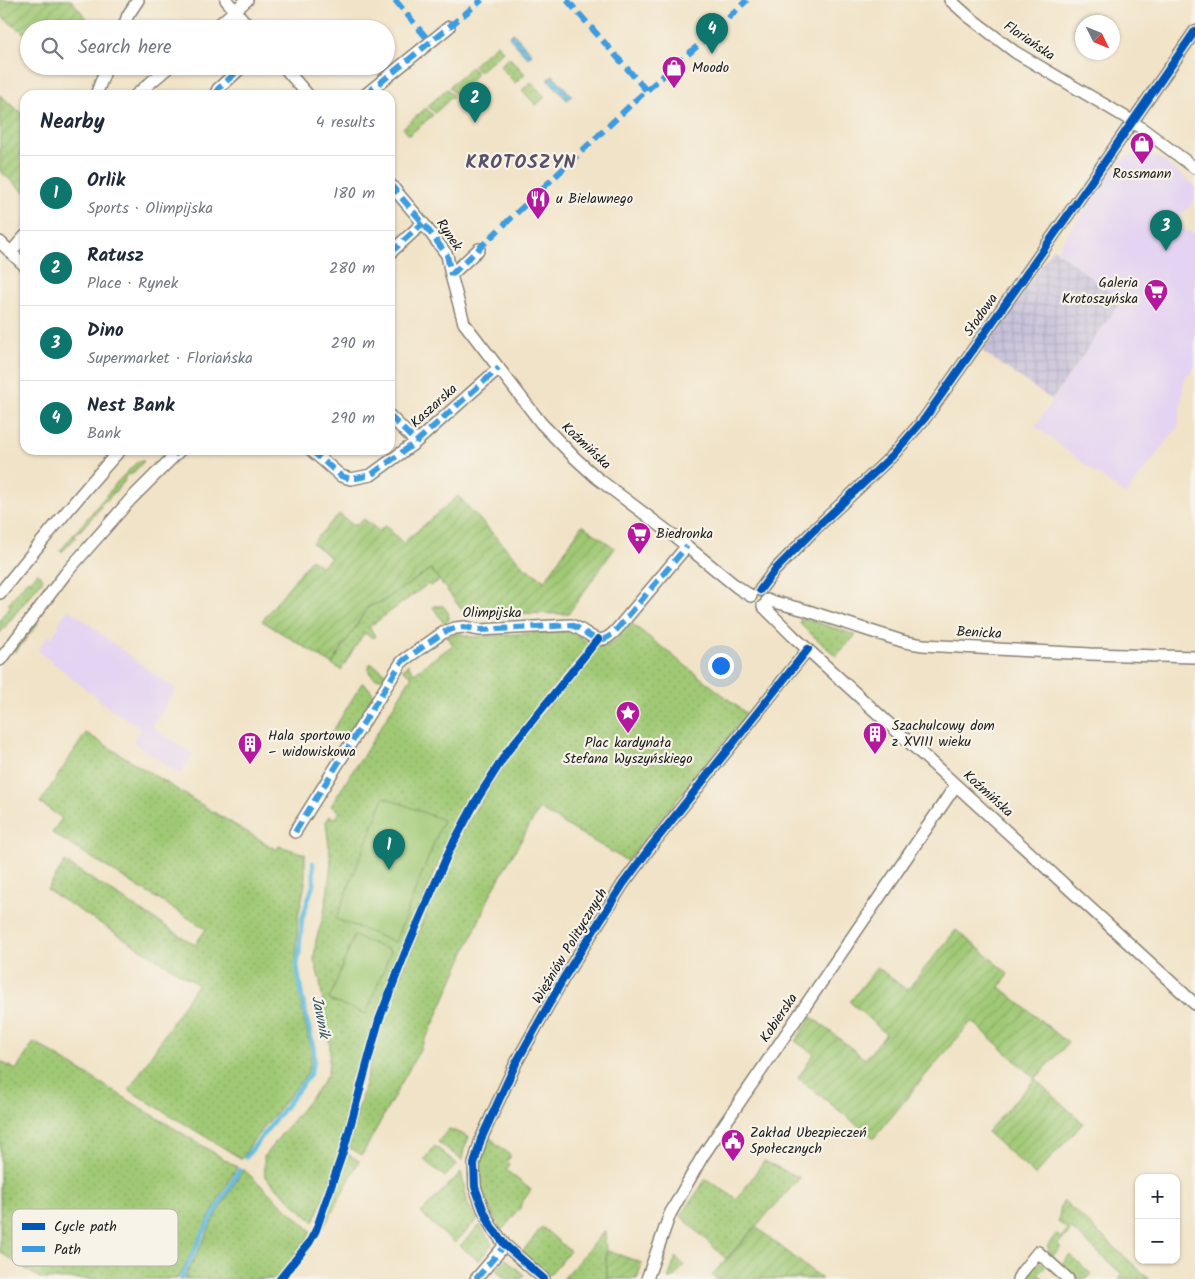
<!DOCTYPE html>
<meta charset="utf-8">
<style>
body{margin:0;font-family:Kalam,sans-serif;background:#f6f6f7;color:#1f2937}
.controls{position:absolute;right:15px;bottom:15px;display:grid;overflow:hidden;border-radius:10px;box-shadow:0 1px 4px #0004}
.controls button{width:45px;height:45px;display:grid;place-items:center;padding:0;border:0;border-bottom:1px solid #e0e1e3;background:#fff;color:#1f2937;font:25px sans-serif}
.compass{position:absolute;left:1075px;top:15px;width:45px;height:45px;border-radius:50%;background:#fff;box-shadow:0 1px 4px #0004;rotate:133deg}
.you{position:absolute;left:720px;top:665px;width:18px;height:18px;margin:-12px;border:4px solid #fff;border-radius:50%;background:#1a73e8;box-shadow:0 0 0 8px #1a73e833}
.badge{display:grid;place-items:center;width:32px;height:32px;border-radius:50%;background:#0f766e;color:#fff;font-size:16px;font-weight:700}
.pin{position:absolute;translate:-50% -41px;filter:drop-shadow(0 1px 2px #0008)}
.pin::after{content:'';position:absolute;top:26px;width:18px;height:15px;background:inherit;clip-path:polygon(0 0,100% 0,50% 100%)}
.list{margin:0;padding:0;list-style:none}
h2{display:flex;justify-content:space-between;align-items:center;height:65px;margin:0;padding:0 20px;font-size:21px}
h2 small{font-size:16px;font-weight:400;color:#747a83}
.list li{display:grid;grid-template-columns:32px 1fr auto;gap:15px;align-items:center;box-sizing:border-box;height:75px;padding:0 20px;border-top:1px solid #e0e1e3}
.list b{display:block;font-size:19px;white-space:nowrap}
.list p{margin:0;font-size:16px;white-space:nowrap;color:#747a83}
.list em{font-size:16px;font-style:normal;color:#747a83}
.icon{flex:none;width:28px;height:28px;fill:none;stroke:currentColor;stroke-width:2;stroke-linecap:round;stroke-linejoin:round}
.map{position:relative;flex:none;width:1195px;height:1279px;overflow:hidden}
.search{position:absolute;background:#fff;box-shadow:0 1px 4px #0004;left:20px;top:20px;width:375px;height:55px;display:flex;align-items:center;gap:12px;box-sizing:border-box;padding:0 18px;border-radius:28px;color:#747a83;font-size:19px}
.panel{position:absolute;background:#fff;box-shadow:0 1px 4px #0004;left:20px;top:90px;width:375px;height:365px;border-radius:15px}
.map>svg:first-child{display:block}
</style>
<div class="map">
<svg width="1195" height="1279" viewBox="0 0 1195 1279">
<defs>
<pattern id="industrial-grid" width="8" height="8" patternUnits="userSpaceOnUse" patternTransform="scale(1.25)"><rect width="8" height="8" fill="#c6c0da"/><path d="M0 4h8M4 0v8" fill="none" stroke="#aaa4ba"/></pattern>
<pattern id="grass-dots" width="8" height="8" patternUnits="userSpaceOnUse" patternTransform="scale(1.25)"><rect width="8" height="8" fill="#a0c975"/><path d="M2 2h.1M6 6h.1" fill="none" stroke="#89ac65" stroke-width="1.8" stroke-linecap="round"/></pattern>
<pattern id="garden-furrows" width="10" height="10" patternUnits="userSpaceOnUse" patternTransform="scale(1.25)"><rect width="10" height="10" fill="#a0c975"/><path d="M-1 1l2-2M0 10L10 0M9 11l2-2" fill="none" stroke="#89ac65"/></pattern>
<pattern id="water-rules" width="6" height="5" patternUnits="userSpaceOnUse" patternTransform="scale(1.25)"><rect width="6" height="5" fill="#62bee0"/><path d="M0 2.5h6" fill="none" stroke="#54a3c0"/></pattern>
</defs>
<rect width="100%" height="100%" fill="#f7f3e8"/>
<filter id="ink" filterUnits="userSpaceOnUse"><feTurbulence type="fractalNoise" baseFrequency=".02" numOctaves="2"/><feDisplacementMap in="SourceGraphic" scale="10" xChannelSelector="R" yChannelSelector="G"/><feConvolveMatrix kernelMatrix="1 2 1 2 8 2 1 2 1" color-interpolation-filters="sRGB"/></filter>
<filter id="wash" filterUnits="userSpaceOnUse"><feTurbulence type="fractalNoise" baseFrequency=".0096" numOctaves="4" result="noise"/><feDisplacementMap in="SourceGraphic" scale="20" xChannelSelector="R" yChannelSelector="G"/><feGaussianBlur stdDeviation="1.12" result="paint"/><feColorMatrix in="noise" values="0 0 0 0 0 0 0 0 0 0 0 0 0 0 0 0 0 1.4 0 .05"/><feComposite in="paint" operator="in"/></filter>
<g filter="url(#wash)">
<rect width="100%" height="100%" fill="#f1e3c7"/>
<path fill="#e4d3f2" d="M 1137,154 L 1145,154 L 1161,159 L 1195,186 L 1195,199 L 1176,223 L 1188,233 L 1190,231 L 1195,235 L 1195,366 L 1184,380 L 1178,427 L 1125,495 L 1035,426 L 1121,301 L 1056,251 L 1113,168 L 1124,158 Z
M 69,609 L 151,672 L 176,689 L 152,727 L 194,755 L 180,774 L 133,742 L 142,729 L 111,709 L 37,650 L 49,635 L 52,637 L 60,626 L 58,623 Z"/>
<path fill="url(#industrial-grid)" d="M 1053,248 L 1121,301 L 1052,400 L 982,351 Z"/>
<path fill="url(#grass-dots)" stroke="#5e7248" d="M 497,44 L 503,51 L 479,72 L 473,65 Z
M 509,57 L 525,74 L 515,83 L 500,66 Z
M 471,67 L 477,74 L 455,94 L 449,87 Z
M 531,82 L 545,97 L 536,105 L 522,90 Z
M 447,89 L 453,96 L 435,113 L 428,106 Z
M 426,108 L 433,115 L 409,135 L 403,128 Z
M 138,461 L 144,461 L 131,475 L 129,474 L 124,479 L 125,481 L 106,501 L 105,500 L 100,505 L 101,507 L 80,531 L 79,530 L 74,535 L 76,537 L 65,549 L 61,552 L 60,551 L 119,480 Z
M 431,569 L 440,580 L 430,586 L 428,584 L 369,627 L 375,636 L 373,638 L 364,633 L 341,670 L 332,664 L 368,607 L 383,601 Z
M 37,573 L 38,573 L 43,579 L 0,633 L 0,619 L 11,605 L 8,604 L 28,579 L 30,582 Z
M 435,606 L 443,606 L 448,612 L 449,619 L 445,625 L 433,607 Z
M 803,618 L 856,635 L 836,656 L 801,625 L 800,621 L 801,619 Z
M 34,622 L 37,622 L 38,623 L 15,653 L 14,648 Z
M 631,623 L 747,714 L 627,861 L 539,809 L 492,891 L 431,1029 L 362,1155 L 348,1147 L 384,1013 L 456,841 L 509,755 L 596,647 C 615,646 620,636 631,623 Z
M 564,631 C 577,632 581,637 590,645 L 547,694 L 506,749 L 479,790 L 444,851 L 402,949 L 376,1020 L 340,1154 L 314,1222 L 265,1177 L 264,1156 L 321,1085 L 328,1073 L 330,1048 L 320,981 L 314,960 L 316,940 L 323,918 L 328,890 L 331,862 L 326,822 L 330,816 L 335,819 L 340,812 L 331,806 L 359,761 L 360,761 L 412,676 L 403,670 L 408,664 L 414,673 L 453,645 L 447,636 L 458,633 L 471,637 Z
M 370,663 L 388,674 C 378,684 365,676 370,663 Z
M 362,683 C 369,687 374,691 372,699 C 362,714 352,743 331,734 Z
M 86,733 L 210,810 L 277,850 L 279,846 L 305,854 L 305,884 L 298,917 L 296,958 L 302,1011 L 311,1049 L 311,1063 L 306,1075 L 253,1141 L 242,1159 L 129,1090 L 197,984 L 47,890 L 65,862 L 195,945 L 206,929 L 52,833 L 62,818 L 40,803 Z
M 34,1042 L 237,1167 L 223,1191 L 182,1271 L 177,1279 L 41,1279 L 0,1252 L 0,1061 L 16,1070 Z
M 449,1129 L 469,1137 L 464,1149 L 462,1160 L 438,1142 Z
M 489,1137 L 511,1156 L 507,1161 L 510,1164 L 506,1170 L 531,1190 L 520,1205 L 521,1207 L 502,1230 C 489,1211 477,1188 480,1164 C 481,1155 486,1146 489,1137 Z
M 435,1146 L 457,1164 L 445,1177 L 424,1160 Z
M 346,1153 L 359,1161 L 324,1227 L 321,1224 Z
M 764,1161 L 800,1178 L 726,1259 L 681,1216 L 706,1179 L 737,1199 Z
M 243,1169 L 311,1231 L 305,1243 L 276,1279 L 184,1279 L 216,1215 Z
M 461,1172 L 468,1204 L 477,1220 L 455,1243 L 437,1228 L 421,1213 Z
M 1064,1201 L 1149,1279 L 1119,1279 L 1123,1275 L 1072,1229 L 1058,1244 L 1061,1247 L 1051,1258 L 1048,1247 L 1048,1245 L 1056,1234 L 1061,1238 L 1068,1229 L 1058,1222 L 1061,1206 Z
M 480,1225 L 492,1244 L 479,1261 L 460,1246 Z
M 542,1227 L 570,1251 L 549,1275 L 522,1252 Z
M 605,1230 L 607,1279 L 563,1279 Z
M 1070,1255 L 1091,1274 L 1086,1279 L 1074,1279 L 1060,1266 Z
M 676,1257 L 684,1266 L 672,1279 L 668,1279 Z
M 506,1259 L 524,1275 L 521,1279 L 505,1279 L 496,1270 Z
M 1041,1262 L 1047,1265 L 1038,1274 L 1044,1279 L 1022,1279 L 1034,1263 Z"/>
<path fill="url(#garden-furrows)" stroke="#5e7248" d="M 0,0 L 71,0 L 89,21 L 85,29 L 29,29 L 29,37 L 0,15 Z
M 0,95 L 25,116 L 25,193 L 0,171 Z
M 458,496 L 523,566 L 545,581 L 582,525 L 615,548 L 568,614 L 508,613 L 461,609 L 431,569 L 383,601 L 368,607 L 332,664 L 262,621 L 311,559 L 321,566 L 331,558 L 312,543 L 339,514 L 354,526 L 364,519 L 379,531 L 385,525 L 403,543 Z
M 956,930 L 988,956 L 1008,974 L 1000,987 L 1068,1043 L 1035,1079 L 1083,1123 L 1035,1175 L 987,1132 L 1035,1079 L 972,1021 L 929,1071 L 874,1138 L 798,1078 L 814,1054 L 795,1041 L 812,1017 L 865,1059 L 886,1034 L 850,1002 L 877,967 L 907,990 Z
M 756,1227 L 822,1279 L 716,1279 L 712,1275 Z
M 606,1250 L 642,1263 L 637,1279 L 607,1279 Z"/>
<path fill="#a0c975" stroke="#5e7248" d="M 384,797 L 443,820 L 395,942 L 336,919 Z
M 354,936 L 391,951 L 366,1014 L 329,1000 Z"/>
<path fill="url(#water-rules)" stroke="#3f6d7e" d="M 513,33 L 532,54 L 528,58 L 509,37 Z
M 553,75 L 572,96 L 567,100 L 548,79 Z"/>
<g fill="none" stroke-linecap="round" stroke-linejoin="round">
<path stroke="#62bee0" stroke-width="4.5" d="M 246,1157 L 309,1076 L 314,1062 L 314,1050 L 302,997 L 297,965 L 299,955 L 302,919 L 314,882 L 313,863
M 181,1279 L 202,1235 L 239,1170"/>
</g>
</g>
<g filter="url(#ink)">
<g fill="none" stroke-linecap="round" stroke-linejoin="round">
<defs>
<path id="street" d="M 226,0 L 251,29
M 950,0 L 968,16 L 1015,52 L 1132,121 L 1195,168
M 123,29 L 128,15 L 138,0
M 214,29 L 247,0
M 283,66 L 308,95
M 96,95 L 107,66
M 136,95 L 170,66
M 215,95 L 218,89 L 243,66
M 365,95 L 449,27
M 390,184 L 423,223 L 447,255 L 451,275 L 464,323 L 541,423 L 575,458 L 597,478 L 678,539 L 737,587 L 751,596
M 0,242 L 25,266
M 11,252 L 25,236
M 390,253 L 423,223
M 451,275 L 479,249
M 390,416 L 416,442
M 311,450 L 341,476 L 351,479 L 371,475 L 416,442 L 499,368
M 760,590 L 774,571 L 814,530 L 892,456 L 925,418 L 1077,202 L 1195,31
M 0,593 C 39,545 78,496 120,450
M 767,600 L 805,610 L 905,642 L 923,645 L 1090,654 L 1195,657
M 763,606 L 793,636 L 1195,1004
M 0,660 L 66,573 L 130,500 L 180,450
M 295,832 L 401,663 L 404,660 L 444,632 L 455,628 L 464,627 L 480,630 L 571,625 C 591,632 598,652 618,628 L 687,546
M 476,1279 L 505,1245
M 544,1279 L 505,1245 L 491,1226 L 483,1209 L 475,1187 L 474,1164 L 481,1139 L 516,1063 L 563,979 L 623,884 L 652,845 L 808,649
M 647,1279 L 670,1214 L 702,1157 L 956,785
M 1018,1279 L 1022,1272 L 1038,1252 L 1068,1279"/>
</defs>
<use href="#street" stroke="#868072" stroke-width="14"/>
<use href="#street" stroke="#fff" stroke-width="11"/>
<path stroke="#3c9bdf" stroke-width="6" stroke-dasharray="12 6" stroke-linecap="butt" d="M 395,0 L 430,42
M 567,0 L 646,90
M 215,95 L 218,89 L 243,66
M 365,95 L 482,0
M 390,184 L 423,223 L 447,255 L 451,275
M 390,253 L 423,223
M 451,275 L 638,98 L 718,28 L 747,0
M 390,416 L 416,442
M 311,450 L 341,476 L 351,479 L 371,475 L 416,442 L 499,368
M 174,455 L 180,450
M 295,832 L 401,663 L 404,660 L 444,632 L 455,628 L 464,627 L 480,630 L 571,625 C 591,632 598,652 618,628 L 687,546
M 476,1279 L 505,1245"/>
<defs>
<path id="cycleway" d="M 760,590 L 774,571 L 814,530 L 892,456 L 925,418 L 1077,202 L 1195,31
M 280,1279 L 309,1243 L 316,1230 L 344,1149 L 379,1020 L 405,953 L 450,849 L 476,801 L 507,752 L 598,639
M 544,1279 L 505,1245 L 491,1226 L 483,1209 L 475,1187 L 474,1164 L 481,1139 L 516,1063 L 563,979 L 623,884 L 652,845 L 808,649"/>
</defs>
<use href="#cycleway" stroke="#f7f3e8" stroke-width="11"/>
<use href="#cycleway" stroke="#0057b8" stroke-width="8"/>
</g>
</g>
<defs>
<symbol id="shop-pin" viewBox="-11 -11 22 30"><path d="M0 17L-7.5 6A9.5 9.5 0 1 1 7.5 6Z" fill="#b5179e" stroke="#f7f3e8"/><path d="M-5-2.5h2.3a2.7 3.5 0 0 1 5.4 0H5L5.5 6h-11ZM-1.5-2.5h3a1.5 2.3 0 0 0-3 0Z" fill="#fff"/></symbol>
<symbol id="restaurant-pin" viewBox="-11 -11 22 30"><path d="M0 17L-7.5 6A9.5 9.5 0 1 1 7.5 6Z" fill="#b5179e" stroke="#f7f3e8"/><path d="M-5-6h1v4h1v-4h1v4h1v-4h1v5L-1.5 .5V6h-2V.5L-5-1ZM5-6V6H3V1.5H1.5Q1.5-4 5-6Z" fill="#fff"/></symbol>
<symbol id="supermarket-pin" viewBox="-11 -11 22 30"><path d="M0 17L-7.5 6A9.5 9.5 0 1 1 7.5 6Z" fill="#b5179e" stroke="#f7f3e8"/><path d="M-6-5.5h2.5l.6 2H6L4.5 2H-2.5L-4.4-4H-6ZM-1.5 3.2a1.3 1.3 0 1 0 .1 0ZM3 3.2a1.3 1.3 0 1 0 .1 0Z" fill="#fff"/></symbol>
<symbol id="sight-pin" viewBox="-11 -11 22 30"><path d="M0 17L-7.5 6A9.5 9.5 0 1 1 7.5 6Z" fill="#b5179e" stroke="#f7f3e8"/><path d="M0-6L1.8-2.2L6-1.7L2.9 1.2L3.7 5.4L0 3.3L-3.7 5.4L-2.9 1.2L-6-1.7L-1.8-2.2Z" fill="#fff"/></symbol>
<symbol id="building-pin" viewBox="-11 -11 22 30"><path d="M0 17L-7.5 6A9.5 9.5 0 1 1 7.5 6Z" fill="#b5179e" stroke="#f7f3e8"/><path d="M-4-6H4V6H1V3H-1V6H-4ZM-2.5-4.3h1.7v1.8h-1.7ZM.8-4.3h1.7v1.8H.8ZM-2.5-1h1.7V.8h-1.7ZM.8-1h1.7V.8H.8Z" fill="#fff"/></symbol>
<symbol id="civic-pin" viewBox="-11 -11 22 30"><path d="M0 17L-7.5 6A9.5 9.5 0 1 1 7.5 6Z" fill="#b5179e" stroke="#f7f3e8"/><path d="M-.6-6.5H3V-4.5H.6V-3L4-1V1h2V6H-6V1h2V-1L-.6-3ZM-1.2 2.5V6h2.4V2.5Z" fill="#fff"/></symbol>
</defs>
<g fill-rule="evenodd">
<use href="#shop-pin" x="660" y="54" width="28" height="38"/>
<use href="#shop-pin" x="1128" y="130" width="28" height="38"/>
<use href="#restaurant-pin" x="524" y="185" width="28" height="38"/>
<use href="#supermarket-pin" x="1142" y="277" width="28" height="38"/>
<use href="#supermarket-pin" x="625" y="520" width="28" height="38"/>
<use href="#sight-pin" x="614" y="699" width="28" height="38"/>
<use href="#building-pin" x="861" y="720" width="28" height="38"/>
<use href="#building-pin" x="236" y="730" width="28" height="38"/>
<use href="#civic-pin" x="719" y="1127" width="28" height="38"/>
</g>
<g text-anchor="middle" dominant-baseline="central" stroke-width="4.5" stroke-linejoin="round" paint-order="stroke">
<g font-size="14" fill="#1c1c1c" stroke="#f7f3e8">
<text transform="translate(1029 41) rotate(34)">Floriańska</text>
<text transform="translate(449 235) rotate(56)">Rynek</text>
<text transform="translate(981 315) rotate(-55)">Słodowa</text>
<text transform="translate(434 406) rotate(-42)">Kaszarska</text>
<text transform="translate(586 446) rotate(43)">Koźmińska</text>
<text x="492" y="613">Olimpijska</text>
<text transform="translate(979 633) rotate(3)">Benicka</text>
<text transform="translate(988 794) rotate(42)">Koźmińska</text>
<text transform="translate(570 946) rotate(-59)">Więźniów Politycznych</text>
<text transform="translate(779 1018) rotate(-56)">Kobierska</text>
</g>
<g font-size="14" fill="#1c1c1c" stroke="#f7f3e8" text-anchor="start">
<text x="692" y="68">Moodo</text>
<text x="1142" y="174" text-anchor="middle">Rossmann</text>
<text x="556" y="199">u Bielawnego</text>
<text x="1138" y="283" text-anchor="end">Galeria<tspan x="1138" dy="16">Krotoszyńska</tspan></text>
<text x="656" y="534">Biedronka</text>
<text x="892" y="726">Szachulcowy dom<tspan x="892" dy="16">z XVIII wieku</tspan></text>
<text x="268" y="736">Hala sportowo<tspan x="268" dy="16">– widowiskowa</tspan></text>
<text x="628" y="743" text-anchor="middle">Plac kardynała<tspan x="628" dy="16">Stefana Wyszyńskiego</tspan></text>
<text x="750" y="1133">Zakład Ubezpieczeń<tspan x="750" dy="16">Społecznych</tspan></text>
</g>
<g font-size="15" font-style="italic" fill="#345561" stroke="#f7f3e8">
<text transform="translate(320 1017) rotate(79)">Jawnik</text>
</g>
<g font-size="19" font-weight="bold" letter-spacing="1" fill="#595167" stroke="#f7f3e8">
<text x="521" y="163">KROTOSZYN</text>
</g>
</g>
<rect x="12" y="1209" width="166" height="57" rx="8" fill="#f7f3e8" stroke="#b5b2ab" stroke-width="1"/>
<rect x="22" y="1223" width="23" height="7" fill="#0057b8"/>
<rect x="22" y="1246" width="23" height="6" fill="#3c9bdf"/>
<g font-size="14" fill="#1c1c1c">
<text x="54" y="1231">Cycle path</text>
<text x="54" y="1254">Path</text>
</g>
</svg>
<div class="controls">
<button>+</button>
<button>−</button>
</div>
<svg class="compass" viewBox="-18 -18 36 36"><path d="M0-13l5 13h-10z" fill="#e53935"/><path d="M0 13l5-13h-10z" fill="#747a83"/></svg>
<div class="you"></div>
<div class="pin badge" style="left:389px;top:870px">1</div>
<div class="pin badge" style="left:475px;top:123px">2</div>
<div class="pin badge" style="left:1166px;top:251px">3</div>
<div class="pin badge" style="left:712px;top:54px">4</div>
<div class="search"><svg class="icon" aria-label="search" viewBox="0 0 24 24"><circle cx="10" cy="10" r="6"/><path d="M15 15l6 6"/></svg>Search here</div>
<section class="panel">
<h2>Nearby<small>4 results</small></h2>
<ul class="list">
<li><span class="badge">1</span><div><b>Orlik</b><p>Sports · Olimpijska</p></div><em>180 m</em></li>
<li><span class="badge">2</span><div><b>Ratusz</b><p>Place · Rynek</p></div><em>280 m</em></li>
<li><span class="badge">3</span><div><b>Dino</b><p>Supermarket · Floriańska</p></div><em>290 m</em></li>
<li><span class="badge">4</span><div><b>Nest Bank</b><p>Bank</p></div><em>290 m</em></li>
</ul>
</section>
</div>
